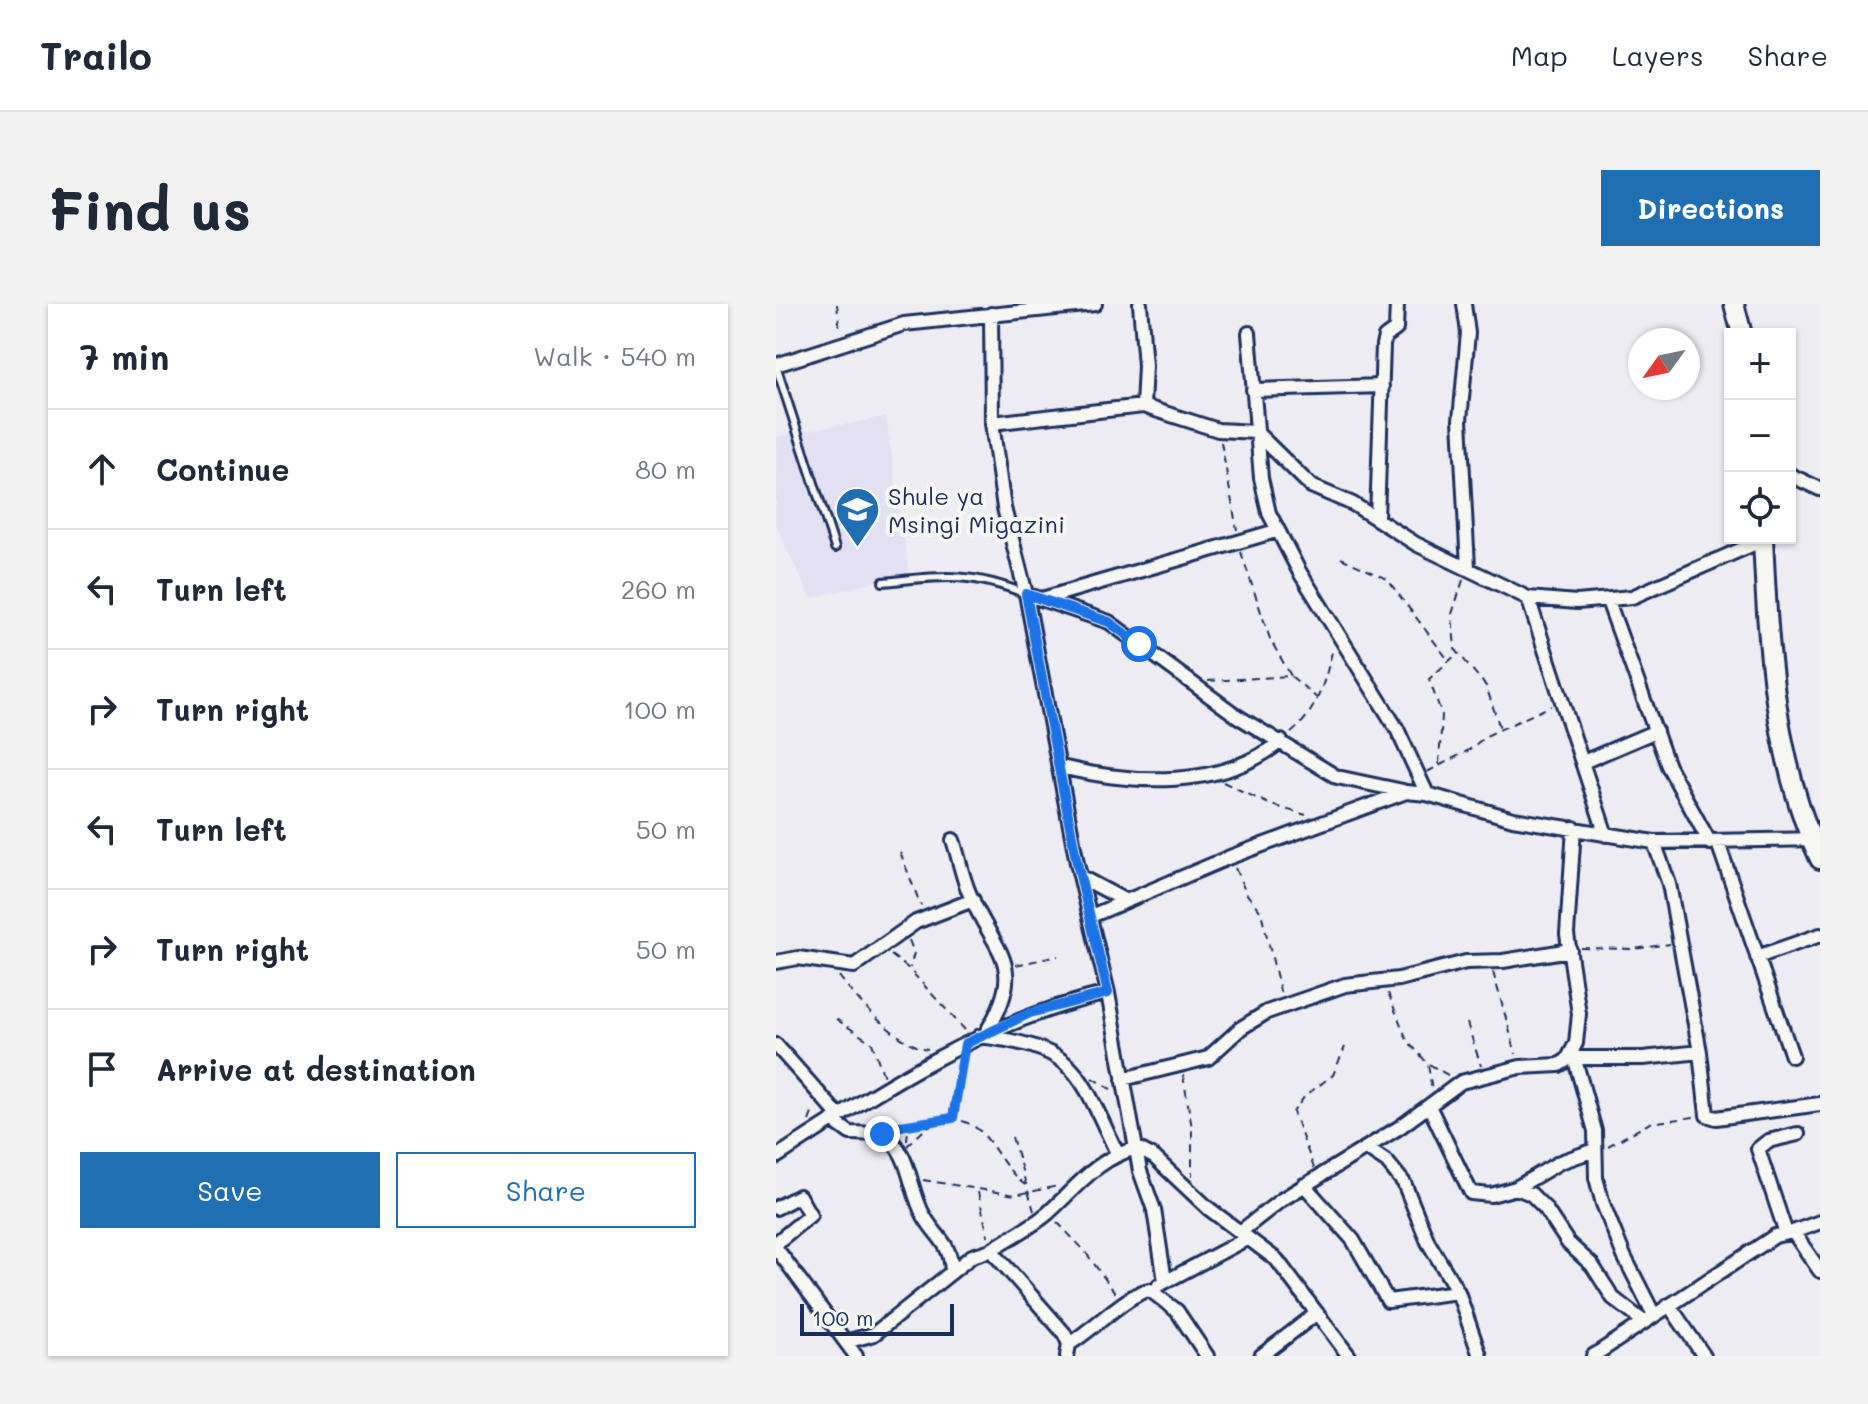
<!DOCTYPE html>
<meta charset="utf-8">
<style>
body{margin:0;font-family:Mali,sans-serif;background:#f2f2f3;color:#1f2937}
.controls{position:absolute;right:24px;top:24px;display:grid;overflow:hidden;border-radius:0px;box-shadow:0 2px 6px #0004}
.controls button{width:72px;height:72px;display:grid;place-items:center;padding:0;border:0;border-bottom:2px solid #e0e1e3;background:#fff;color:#1f2937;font:40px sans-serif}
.compass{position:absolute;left:852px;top:24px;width:72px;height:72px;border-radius:50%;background:#fff;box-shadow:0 2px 6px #0004;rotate:237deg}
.scale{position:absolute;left:24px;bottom:20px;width:154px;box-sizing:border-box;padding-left:8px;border:4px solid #1b2f5e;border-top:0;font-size:22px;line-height:28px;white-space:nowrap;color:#1b2f5e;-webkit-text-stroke:6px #f6f6f2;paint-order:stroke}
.stop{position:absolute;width:24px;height:24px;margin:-18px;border:6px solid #1a73e8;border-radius:50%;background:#fff}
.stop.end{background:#1a73e8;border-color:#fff;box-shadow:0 2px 8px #0008}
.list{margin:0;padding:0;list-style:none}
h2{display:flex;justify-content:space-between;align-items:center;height:104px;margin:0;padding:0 32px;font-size:34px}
h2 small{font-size:26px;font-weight:400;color:#747a83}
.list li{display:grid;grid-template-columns:52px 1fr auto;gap:24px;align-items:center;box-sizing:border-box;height:120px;padding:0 32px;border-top:2px solid #e0e1e3}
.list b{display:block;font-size:30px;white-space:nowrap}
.list em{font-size:26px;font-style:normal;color:#747a83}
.actions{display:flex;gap:16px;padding:24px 32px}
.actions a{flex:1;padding:18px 0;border:2px solid #1f6fb2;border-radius:0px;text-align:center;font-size:28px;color:#1f6fb2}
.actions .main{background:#1f6fb2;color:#fff}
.icon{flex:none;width:44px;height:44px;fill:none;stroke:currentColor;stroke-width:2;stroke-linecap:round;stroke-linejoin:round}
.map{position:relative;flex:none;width:1044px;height:1052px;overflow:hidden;border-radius:0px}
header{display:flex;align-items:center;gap:48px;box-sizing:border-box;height:112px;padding:0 40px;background:#fff;border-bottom:2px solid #e0e1e3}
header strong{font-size:38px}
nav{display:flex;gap:44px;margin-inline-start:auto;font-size:28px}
.intro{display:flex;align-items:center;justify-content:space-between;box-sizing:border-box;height:192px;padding:0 48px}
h1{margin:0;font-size:56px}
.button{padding:20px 36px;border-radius:0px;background:#1f6fb2;color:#fff;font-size:28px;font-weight:700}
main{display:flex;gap:48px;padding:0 48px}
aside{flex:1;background:#fff;border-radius:0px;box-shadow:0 2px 6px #0004}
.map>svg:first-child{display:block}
</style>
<header>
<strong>Trailo</strong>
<nav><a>Map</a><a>Layers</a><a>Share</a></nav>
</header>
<div class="intro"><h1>Find us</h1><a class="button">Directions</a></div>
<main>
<aside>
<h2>7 min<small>Walk · 540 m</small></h2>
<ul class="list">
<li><svg class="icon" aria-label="ahead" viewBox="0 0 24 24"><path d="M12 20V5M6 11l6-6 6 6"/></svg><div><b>Continue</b></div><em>80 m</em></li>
<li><svg class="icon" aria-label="left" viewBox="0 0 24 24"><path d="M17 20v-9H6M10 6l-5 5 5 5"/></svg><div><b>Turn left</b></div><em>260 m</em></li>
<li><svg class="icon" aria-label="right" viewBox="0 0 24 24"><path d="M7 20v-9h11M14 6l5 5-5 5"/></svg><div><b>Turn right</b></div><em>100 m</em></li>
<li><svg class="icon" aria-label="left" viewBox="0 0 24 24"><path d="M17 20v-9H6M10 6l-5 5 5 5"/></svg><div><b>Turn left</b></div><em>50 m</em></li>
<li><svg class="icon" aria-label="right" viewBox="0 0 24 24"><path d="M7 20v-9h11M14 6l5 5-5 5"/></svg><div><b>Turn right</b></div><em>50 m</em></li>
<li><svg class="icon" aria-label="arrive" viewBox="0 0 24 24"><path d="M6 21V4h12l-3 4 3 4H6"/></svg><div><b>Arrive at destination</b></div></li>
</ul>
<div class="actions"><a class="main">Save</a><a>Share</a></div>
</aside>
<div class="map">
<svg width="1044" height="1052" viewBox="0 0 1044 1052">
<rect width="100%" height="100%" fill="#edecf3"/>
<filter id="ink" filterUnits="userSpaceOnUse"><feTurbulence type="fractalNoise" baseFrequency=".0125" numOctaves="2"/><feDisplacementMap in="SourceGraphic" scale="16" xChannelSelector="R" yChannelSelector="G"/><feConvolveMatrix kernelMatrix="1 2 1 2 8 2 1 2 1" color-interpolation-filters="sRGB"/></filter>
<g filter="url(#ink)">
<path fill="#e3e0f4" d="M 110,113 L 133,268 L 35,295 L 0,222 L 0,132 Z"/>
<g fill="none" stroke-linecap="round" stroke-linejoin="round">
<defs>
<path id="lane" d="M 0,62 L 59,244
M 107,278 C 167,272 193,267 250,290"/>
<path id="street" d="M 364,0 L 369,62 L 367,102
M 688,0 L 692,29 L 684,116 L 692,263
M 215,10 L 216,119 L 228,204 L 250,290 L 301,559 L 332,689 L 364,867 L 378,906 L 389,977
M 473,29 L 485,174 L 493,209 L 523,267 L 621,425 L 651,490
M 0,61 L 128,20 L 319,0
M 477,86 L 606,82
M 216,119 L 367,102 L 442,126 L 480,128 L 535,182 L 577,200 L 640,240 L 752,294 L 801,298 L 856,293 L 987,236
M 1014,171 L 1044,185
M 601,215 L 607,41 L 609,33 L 620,25 L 621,0
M 250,290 L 333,318 L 461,412 L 561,473 L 627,487
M 752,294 L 830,531
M 266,295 L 500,227
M 832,297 L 892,462 L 934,539
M 807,458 L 880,427
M 285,463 C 355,480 446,486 505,437
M 177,536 C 183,554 186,573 194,591 C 220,651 252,660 210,729
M 878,538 L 893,580 L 924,748 L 931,811 L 940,814 L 1044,800
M 942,539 L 1016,752
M 305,573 L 350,597
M 315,612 L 454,553 L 630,488 L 651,490 L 737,515 L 878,538 L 1043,535
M 981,653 L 1044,631
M 0,658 L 22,654 L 78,662 L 140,618 L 197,596
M 204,732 C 302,744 302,767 341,849
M 0,741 L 63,812
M 797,749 L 819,827 L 820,874 L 827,900 L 848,952 L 878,1011
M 798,754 L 867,754 L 924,748
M 347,775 L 432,754 L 465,724 L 491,708 L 569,681 L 623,675 L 690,658 L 727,657 L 794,646
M 653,802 L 695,889 L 715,891 L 740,884 L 755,890 L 769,904 L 792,939 L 816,961 L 837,994 L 868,1018
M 56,816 L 74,829 L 106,830 C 136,847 132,885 148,912 C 161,935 174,937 176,967
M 590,844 L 611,858 L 628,879 L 652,938 L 682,988 L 704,1052
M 0,853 C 106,784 207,717 332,689
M 528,881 L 577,936 L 612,997 L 682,988
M 740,884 L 784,858 L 819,846
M 0,904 L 23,892 L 34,911 L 0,939
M 464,928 L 505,896 L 624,823 L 685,778 L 744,763 L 783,761 L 791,756 L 800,739 L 803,710 L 791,630 L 798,524
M 1017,928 L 1044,918
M 1010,929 L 982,845 L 992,837 L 1022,830
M 0,944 L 80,1052
M 215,946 C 233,934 256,923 272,909 C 301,883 321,854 361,844 L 378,853 L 432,904 L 501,956 L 573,1052
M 383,981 L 472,934
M 893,1001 L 928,1052
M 70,1038 L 98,1030 L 196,952 L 215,946 L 288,1029 L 293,1040 L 291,1052
M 293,1040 C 314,1028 355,987 374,986 L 401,1007 L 431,1052
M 485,1052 L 541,1009
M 817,1052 L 999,932 L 1017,928 L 1044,967"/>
<path id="secondary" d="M 958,0 L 966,30
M 987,234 C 992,343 998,455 1044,555"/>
</defs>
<use href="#lane" stroke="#1b2f5e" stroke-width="12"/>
<use href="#street" stroke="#1b2f5e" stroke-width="18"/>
<use href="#secondary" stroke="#1b2f5e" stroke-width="24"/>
<path stroke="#1b2f5e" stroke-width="2" stroke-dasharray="8 6" stroke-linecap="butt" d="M 61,0 L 64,28
M 445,138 L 461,226
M 465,248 L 494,335 L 515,372
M 565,254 L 611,275 L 673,357
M 687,276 L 676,310 L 679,345 L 710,382 L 725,427
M 432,377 L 515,372 L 542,395
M 515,429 C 542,407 549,376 557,344
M 663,460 L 666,411 L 653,375 L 681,350
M 651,468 L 693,446 L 710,432 L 775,402
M 447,478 L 495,501 L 530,511
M 124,548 L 145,602
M 459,564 L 470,589 L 485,608 L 505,691
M 133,636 L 138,649 L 134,664
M 805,644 L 858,645 L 894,640
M 115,651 L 133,665 L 189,726
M 240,661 L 282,652
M 717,668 L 740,750
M 63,672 C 80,695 122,742 152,745
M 612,689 L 631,736 L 652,760 L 656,787
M 60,715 L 96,739 L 108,773
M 691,719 L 705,762
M 653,760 L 675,773
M 407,771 L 416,824 L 416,872
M 316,774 L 338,787
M 177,814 L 185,755
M 33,817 L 38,804
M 117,825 C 129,821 142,820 154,817 C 215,806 210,850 249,881
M 236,833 L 258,907
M 131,837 L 132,824
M 131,842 L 159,816
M 832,842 L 874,819 L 918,813
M 538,864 L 517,808 L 529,792 L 557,771 L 569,743
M 147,876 L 239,891 L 282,882
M 202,888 L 212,932
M 281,918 L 308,946 L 340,990"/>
<use href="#lane" stroke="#f6f6f2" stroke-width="6"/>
<use href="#street" stroke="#f6f6f2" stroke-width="12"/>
<use href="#secondary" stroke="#f6f6f2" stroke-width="18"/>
</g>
</g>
<g fill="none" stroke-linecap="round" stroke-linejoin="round" filter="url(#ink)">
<path stroke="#1a73e8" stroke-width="10" d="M 106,830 L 124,822 L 177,814 L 189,740 L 254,709 L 332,689 L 301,559 L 250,290 L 333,318 L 363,340"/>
</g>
<defs>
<symbol id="school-pin" viewBox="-11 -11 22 30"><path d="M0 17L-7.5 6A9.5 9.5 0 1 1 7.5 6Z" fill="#1f6fb2" stroke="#f6f6f2"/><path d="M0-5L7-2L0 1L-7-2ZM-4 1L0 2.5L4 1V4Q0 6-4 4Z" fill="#fff"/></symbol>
</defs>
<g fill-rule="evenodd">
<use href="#school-pin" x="56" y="180" width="51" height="69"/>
</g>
<g text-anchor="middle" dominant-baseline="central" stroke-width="8" stroke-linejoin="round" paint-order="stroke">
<g font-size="24" fill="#1b2f5e" stroke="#f6f6f2" text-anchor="start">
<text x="112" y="191">Shule ya<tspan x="112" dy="28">Msingi Migazini</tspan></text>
</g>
</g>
</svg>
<div class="controls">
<button>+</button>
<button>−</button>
<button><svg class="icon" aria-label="locate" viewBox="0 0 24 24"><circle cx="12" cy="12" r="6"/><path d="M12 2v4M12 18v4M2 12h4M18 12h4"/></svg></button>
</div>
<svg class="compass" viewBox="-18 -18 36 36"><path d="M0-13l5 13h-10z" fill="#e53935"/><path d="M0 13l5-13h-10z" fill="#747a83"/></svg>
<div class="scale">100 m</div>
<div class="stop" style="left:363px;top:340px"></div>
<div class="stop end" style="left:106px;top:830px"></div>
</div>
</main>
